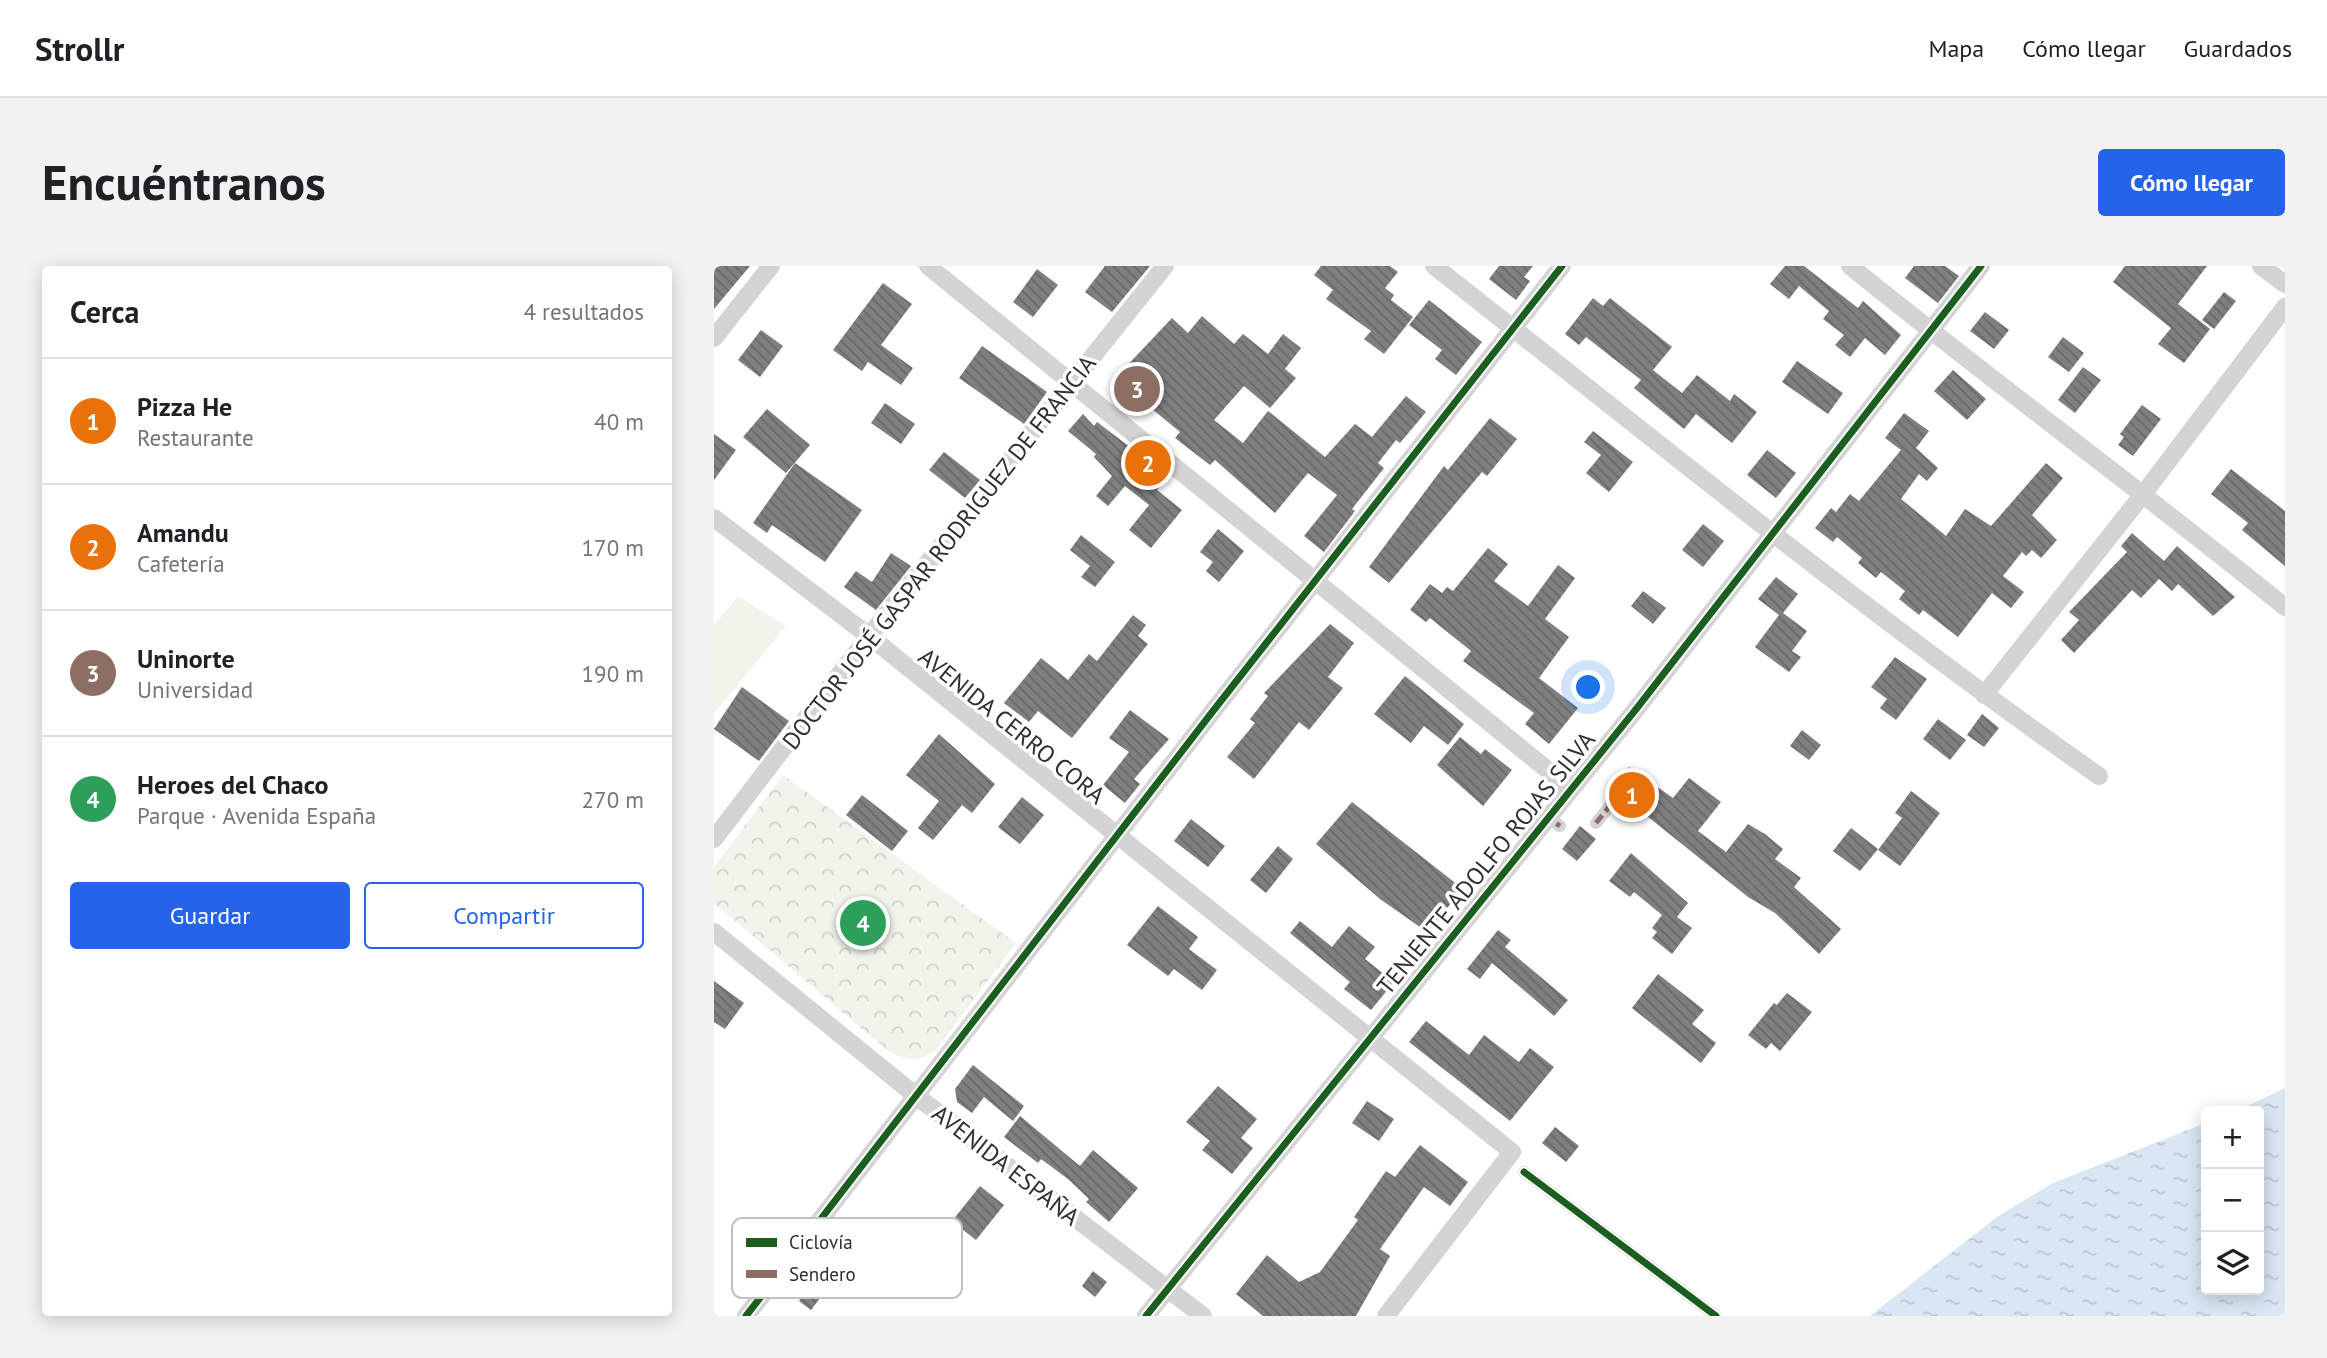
<!DOCTYPE html>
<html lang="es">
<meta charset="utf-8">
<style>
body{margin:0;font-family:"PT Sans",sans-serif;background:#f2f2f2;color:#202124}
.controls{position:absolute;right:21px;bottom:21px;display:grid;overflow:hidden;border-radius:7px;box-shadow:0 4px 18px #0003}
.controls button{width:63px;height:63px;display:grid;place-items:center;padding:0;border:0;border-bottom:2px solid #e0e0e0;background:#fff;color:#202124;font:35px sans-serif}
.you{position:absolute;left:875px;top:422px;width:24px;height:24px;margin:-18px;border:5px solid #fff;border-radius:50%;background:#1a73e8;box-shadow:0 0 0 10px #1a73e833}
.badge{display:grid;place-items:center;width:46px;height:46px;border-radius:50%;background:#2563eb;color:#fff;font-size:23px;font-weight:700}
.pin{position:absolute;translate:-50% -50%;border:4px solid #fff;box-shadow:0 2px 7px #0006}
.list{margin:0;padding:0;list-style:none}
h2{display:flex;justify-content:space-between;align-items:center;height:91px;margin:0;padding:0 28px;font-size:30px}
h2 small{font-size:23px;font-weight:400;color:#757577}
.list li{display:grid;grid-template-columns:46px 1fr auto;gap:21px;align-items:center;box-sizing:border-box;height:126px;padding:0 28px;border-top:2px solid #e0e0e0}
.list b{display:block;font-size:26px;white-space:nowrap}
.list p{margin:0;font-size:23px;white-space:nowrap;color:#757577}
.list em{font-size:23px;font-style:normal;color:#757577}
.actions{display:flex;gap:14px;padding:21px 28px}
.actions a{flex:1;padding:16px 0;border:2px solid #2563eb;border-radius:7px;text-align:center;font-size:24px;color:#2563eb}
.actions .main{background:#2563eb;color:#fff}
.icon{flex:none;width:38px;height:38px;fill:none;stroke:currentColor;stroke-width:2;stroke-linecap:round;stroke-linejoin:round}
.map{position:relative;flex:none;width:1571px;height:1050px;overflow:hidden;border-radius:7px}
header{display:flex;align-items:center;gap:42px;box-sizing:border-box;height:98px;padding:0 35px;background:#fff;border-bottom:2px solid #e0e0e0}
header strong{font-size:33px}
nav{display:flex;gap:38px;margin-inline-start:auto;font-size:24px}
.intro{display:flex;align-items:center;justify-content:space-between;box-sizing:border-box;height:168px;padding:0 42px}
h1{margin:0;font-size:49px}
.button{padding:18px 32px;border-radius:7px;background:#2563eb;color:#fff;font-size:24px;font-weight:700}
main{display:flex;gap:42px;padding:0 42px}
aside{flex:1;background:#fff;border-radius:7px;box-shadow:0 4px 18px #0003}
.map>svg:first-child{display:block}
</style>
<header>
<strong>Strollr</strong>
<nav><a>Mapa</a><a>Cómo llegar</a><a>Guardados</a></nav>
</header>
<div class="intro"><h1>Encuéntranos</h1><a class="button">Cómo llegar</a></div>
<main>
<aside>
<h2>Cerca<small>4 resultados</small></h2>
<ul class="list">
<li><span class="badge" style="background:#e8710a">1</span><div><b>Pizza He</b><p>Restaurante</p></div><em>40 m</em></li>
<li><span class="badge" style="background:#e8710a">2</span><div><b>Amandu</b><p>Cafetería</p></div><em>170 m</em></li>
<li><span class="badge" style="background:#8d6e63">3</span><div><b>Uninorte</b><p>Universidad</p></div><em>190 m</em></li>
<li><span class="badge" style="background:#2e9e5b">4</span><div><b>Heroes del Chaco</b><p>Parque · Avenida España</p></div><em>270 m</em></li>
</ul>
<div class="actions"><a class="main">Guardar</a><a>Compartir</a></div>
</aside>
<div class="map">
<svg width="1571" height="1050" viewBox="0 0 1571 1050">
<defs>
<pattern id="park-crowns" width="20" height="18" patternUnits="userSpaceOnUse" patternTransform="scale(1.75)"><rect width="20" height="18" fill="#f0f5ec"/><path d="M2 6a3 3 0 1 1 6 0M12 15a3 3 0 1 1 6 0" fill="none" stroke="#ced2cb"/></pattern>
<pattern id="water-ripples" width="26" height="14" patternUnits="userSpaceOnUse" patternTransform="scale(1.75)"><rect width="26" height="14" fill="#d8e7f3"/><path d="M2 4q2-2 4 0t4 0M15 11q2-2 4 0t4 0" fill="none" stroke="#bac6d1"/></pattern>
<pattern id="building-back-hatch" width="6" height="6" patternUnits="userSpaceOnUse" patternTransform="scale(1.75)"><rect width="6" height="6" fill="#7f7f7f"/><path d="M-1 5l2 2M0 0l6 6M5-1l2 2" fill="none" stroke="#686868"/></pattern>
</defs>
<rect width="100%" height="100%" fill="#fff"/>
<path fill="url(#park-crowns)" d="M 69,509 L 302,677 L 222,784 C 205,796 194,795 175,786 L 0,637 L 0,601 Z"/>
<path fill="#f0f5ec" d="M 24,330 L 72,360 L 0,448 L 0,359 Z"/>
<path fill="url(#water-ripples)" d="M 1571,822 L 1571,1050 L 1156,1050 L 1283,951 L 1339,917 L 1492,857 L 1492,1024 L 1545,1024 L 1545,845 L 1523,845 Z"/>
<path fill="url(#building-back-hatch)" d="M 0,0 L 36,0 L 0,43 Z
M 391,0 L 436,0 L 398,46 L 371,26 Z
M 607,0 L 676,0 L 684,6 L 671,22 L 680,29 L 677,34 L 699,51 L 670,88 L 650,73 L 657,65 L 612,33 L 619,24 L 600,9 Z
M 785,0 L 819,0 L 810,11 L 816,15 L 802,34 L 775,13 Z
M 1071,0 L 1090,0 L 1144,42 L 1149,35 L 1187,69 L 1171,89 L 1151,72 L 1136,91 L 1121,79 L 1130,69 L 1109,53 L 1115,45 L 1085,20 L 1075,33 L 1056,18 Z
M 1200,0 L 1231,0 L 1245,10 L 1224,37 L 1191,12 Z
M 1411,0 L 1493,0 L 1464,38 L 1496,63 L 1470,97 L 1444,78 L 1457,62 L 1399,16 Z
M 323,3 L 344,19 L 319,51 L 299,36 Z
M 169,17 L 198,38 L 167,79 L 199,102 L 187,119 L 154,96 L 148,105 L 119,84 Z
M 1510,26 L 1522,35 L 1500,63 L 1488,54 Z
M 879,32 L 889,40 L 896,32 L 958,81 L 939,104 L 968,127 L 983,109 L 1016,135 L 1020,128 L 1043,146 L 1018,177 L 982,148 L 970,163 L 920,122 L 927,114 L 872,71 L 865,79 L 851,68 Z
M 715,34 L 768,76 L 742,109 L 721,93 L 728,84 L 695,59 Z
M 1271,46 L 1295,64 L 1280,83 L 1256,65 Z
M 488,50 L 520,78 L 529,68 L 554,88 L 569,68 L 587,82 L 571,103 L 582,112 L 556,142 L 530,120 L 500,154 L 529,177 L 554,145 L 611,191 L 641,158 L 658,171 L 692,130 L 712,146 L 686,177 L 682,174 L 664,197 L 670,202 L 638,243 L 641,245 L 610,286 L 590,270 L 623,229 L 594,207 L 561,247 L 501,194 L 496,199 L 461,172 L 466,166 L 426,133 L 431,128 L 407,106 L 458,52 L 474,67 Z
M 47,64 L 69,80 L 46,111 L 24,94 Z
M 1349,71 L 1370,87 L 1355,106 L 1334,91 Z
M 268,80 L 333,126 L 310,158 L 245,112 Z
M 1083,95 L 1129,127 L 1114,148 L 1068,116 Z
M 1369,101 L 1387,114 L 1361,147 L 1344,134 Z
M 1239,104 L 1272,133 L 1253,154 L 1220,125 Z
M 171,137 L 201,158 L 187,178 L 157,157 Z
M 1428,139 L 1447,153 L 1419,190 L 1404,179 L 1410,171 L 1406,168 Z
M 53,143 L 96,179 L 72,207 L 29,171 Z
M 1190,147 L 1215,165 L 1202,182 L 1224,202 L 1213,215 L 1205,208 L 1187,233 L 1232,270 L 1251,243 L 1277,260 L 1332,197 L 1349,212 L 1318,249 L 1343,274 L 1327,292 L 1318,284 L 1312,290 L 1308,286 L 1289,310 L 1310,326 L 1297,342 L 1278,327 L 1244,371 L 1209,344 L 1205,349 L 1185,333 L 1191,325 L 1167,306 L 1162,312 L 1144,297 L 1148,292 L 1123,271 L 1119,276 L 1101,262 L 1117,242 L 1122,246 L 1136,228 L 1145,235 L 1187,184 L 1171,172 Z
M 369,148 L 380,160 L 383,156 L 454,210 L 443,224 L 468,244 L 437,282 L 415,264 L 435,239 L 411,220 L 394,240 L 382,230 L 398,210 L 380,191 L 382,188 L 354,165 Z
M 776,152 L 803,173 L 773,210 L 768,206 L 675,317 L 655,301 L 730,200 L 734,204 Z
M 879,165 L 919,196 L 895,226 L 872,207 L 887,189 L 870,176 Z
M 0,168 L 22,184 L 0,214 Z
M 1053,184 L 1082,207 L 1062,232 L 1033,209 Z
M 230,186 L 266,214 L 251,232 L 215,204 Z
M 81,197 L 148,244 L 111,296 L 58,259 L 53,267 L 39,257 Z
M 1517,203 L 1571,245 L 1571,300 L 1528,264 L 1534,257 L 1497,228 Z
M 989,258 L 1010,275 L 989,301 L 968,284 Z
M 504,263 L 530,285 L 505,316 L 492,305 L 499,296 L 486,286 Z
M 1418,267 L 1450,295 L 1463,280 L 1521,331 L 1499,350 L 1464,318 L 1458,325 L 1445,313 L 1427,332 L 1418,324 L 1360,387 L 1347,374 L 1365,354 L 1355,346 L 1413,286 L 1407,280 Z
M 367,269 L 401,296 L 381,321 L 367,311 L 376,300 L 356,284 Z
M 774,282 L 794,298 L 780,315 L 814,340 L 844,299 L 861,312 L 831,353 L 855,371 L 825,412 L 864,442 L 835,478 L 811,458 L 820,447 L 749,395 L 757,385 L 716,352 L 712,356 L 696,344 L 716,318 L 728,327 L 733,321 L 739,325 Z
M 177,287 L 197,300 L 162,344 L 130,321 L 142,305 L 158,316 Z
M 1062,311 L 1084,328 L 1069,347 L 1093,365 L 1078,385 L 1087,391 L 1075,406 L 1041,381 L 1065,349 L 1044,333 Z
M 929,325 L 952,342 L 939,358 L 917,340 Z
M 419,349 L 432,359 L 424,370 L 434,378 L 358,472 L 324,445 L 315,456 L 290,437 L 327,392 L 354,414 L 375,388 L 383,395 Z
M 616,358 L 640,377 L 614,411 L 629,422 L 595,464 L 585,456 L 540,513 L 513,491 L 541,457 L 536,453 L 554,430 L 550,427 Z
M 1181,391 L 1213,413 L 1182,454 L 1166,442 L 1173,433 L 1157,421 Z
M 691,410 L 750,458 L 734,479 L 710,460 L 697,477 L 660,448 Z
M 28,421 L 75,455 L 45,495 L 0,463 Z
M 416,444 L 455,473 L 420,513 L 426,518 L 411,537 L 389,519 L 415,486 L 395,472 Z
M 1268,448 L 1285,462 L 1270,481 L 1253,469 Z
M 1224,453 L 1252,474 L 1236,494 L 1209,473 Z
M 1088,464 L 1107,479 L 1095,494 L 1076,480 Z
M 225,468 L 281,518 L 258,547 L 248,539 L 219,574 L 204,562 L 225,535 L 192,509 Z
M 746,471 L 767,488 L 771,483 L 798,504 L 769,540 L 723,499 Z
M 915,501 L 959,532 L 975,512 L 1007,536 L 984,565 L 1012,586 L 1034,558 L 1051,568 L 1069,583 L 1061,593 L 1087,612 L 1080,621 L 1127,663 L 1105,688 L 1061,647 L 1034,631 L 898,522 Z
M 1197,525 L 1226,547 L 1186,600 L 1164,584 L 1188,552 L 1181,547 Z
M 148,529 L 194,565 L 178,585 L 132,549 Z
M 308,531 L 330,549 L 306,578 L 284,561 Z
M 638,536 L 749,623 L 713,666 L 666,633 L 602,578 Z
M 477,553 L 511,580 L 494,601 L 460,575 Z
M 866,560 L 882,573 L 863,595 L 848,583 Z
M 1137,562 L 1164,583 L 1146,605 L 1119,585 Z
M 564,580 L 579,593 L 552,627 L 536,614 Z
M 917,587 L 974,637 L 963,651 L 978,662 L 958,688 L 938,672 L 943,666 L 938,662 L 948,649 L 920,626 L 916,631 L 895,615 Z
M 444,640 L 484,671 L 475,683 L 503,704 L 488,724 L 460,703 L 454,710 L 413,679 Z
M 586,655 L 618,681 L 635,660 L 661,681 L 651,693 L 680,716 L 657,744 L 630,723 L 636,716 L 576,667 Z
M 784,664 L 797,674 L 791,681 L 854,734 L 840,750 L 778,697 L 766,713 L 753,703 Z
M 944,708 L 990,744 L 978,758 L 1002,777 L 987,797 L 918,742 Z
M 0,715 L 30,737 L 11,763 L 0,756 Z
M 1073,727 L 1098,746 L 1066,785 L 1057,777 L 1052,783 L 1034,769 L 1060,737 L 1063,739 Z
M 712,755 L 755,789 L 770,769 L 805,796 L 816,782 L 840,801 L 796,855 L 695,776 Z
M 259,799 L 310,840 L 299,855 L 270,831 L 258,847 L 243,836 L 241,823 Z
M 504,820 L 543,853 L 527,872 L 539,882 L 518,908 L 488,884 L 496,875 L 472,856 Z
M 653,835 L 680,853 L 665,875 L 638,857 Z
M 306,850 L 366,900 L 379,884 L 424,922 L 395,956 L 372,936 L 375,933 L 354,913 L 327,893 L 324,897 L 290,871 Z
M 841,861 L 865,880 L 852,896 L 828,877 Z
M 706,879 L 754,916 L 736,940 L 710,921 L 666,983 L 676,990 L 642,1050 L 549,1050 L 522,1028 L 553,989 L 585,1016 L 606,1006 L 644,954 L 640,951 L 672,905 L 681,911 Z
M 266,920 L 290,939 L 262,974 L 238,955 Z
M 379,1005 L 393,1016 L 381,1031 L 368,1020 Z
M 106,1006 L 119,1015 L 97,1044 L 85,1035 Z"/>
<g fill="none" stroke-linecap="round" stroke-linejoin="round">
<path stroke="#d4d4d4" stroke-width="12" d="M 818,540 L 846,560
M 882,557 L 895,541
M 810,906 L 1002,1050"/>
<path stroke="#d4d4d4" stroke-width="18" d="M 214,0 L 857,523
M 720,0 C 940,173 1156,350 1385,510
M 1136,0 C 1279,116 1428,225 1571,341
M 1547,0 L 1571,18
M 0,72 L 57,0
M 0,252 L 155,370 L 798,886 L 672,1050
M 1270,429 L 1430,227 L 1571,41
M 0,573 L 155,370 L 451,0
M 0,666 L 201,829 L 489,1050
M 32,1050 L 499,445 L 848,0
M 432,1050 L 923,442 L 1267,0"/>
<path stroke="#8d6e63" stroke-width="5" stroke-dasharray="10 5" stroke-linecap="butt" d="M 818,540 L 846,560
M 882,557 L 895,541"/>
<defs>
<path id="cycleway" d="M 810,906 L 1002,1050
M 32,1050 L 499,445 L 848,0
M 432,1050 L 923,442 L 1267,0"/>
</defs>
<use href="#cycleway" stroke="#fff" stroke-width="11"/>
<use href="#cycleway" stroke="#1b5e20" stroke-width="7"/>
</g>
<g text-anchor="middle" dominant-baseline="central" stroke-width="7" stroke-linejoin="round" paint-order="stroke">
<g font-size="24" fill="#2f2f2f" stroke="#fff">
<text transform="translate(225 286) rotate(-52)">DOCTOR JOSÉ GASPAR RODRIGUEZ DE FRANCIA</text>
<text transform="translate(298 460) rotate(39)">AVENIDA CERRO CORA</text>
<text transform="translate(772 597) rotate(-51)">TENIENTE ADOLFO ROJAS SILVA</text>
<text transform="translate(292 899) rotate(38)">AVENIDA ESPAÑA</text>
</g>
</g>
<rect x="18" y="952" width="230" height="80" rx="10" fill="#fff" stroke="#c1c1c1" stroke-width="2"/>
<rect x="32" y="972" width="31" height="9" fill="#1b5e20"/>
<rect x="32" y="1004" width="31" height="8" fill="#8d6e63"/>
<g font-size="19" fill="#2f2f2f">
<text x="75" y="983">Ciclovía</text>
<text x="75" y="1015">Sendero</text>
</g>
</svg>
<div class="controls">
<button>+</button>
<button>−</button>
<button><svg class="icon" aria-label="layers" viewBox="0 0 24 24"><path d="M12 4l9 5-9 5-9-5zM3 14l9 5 9-5"/></svg></button>
</div>
<div class="you"></div>
<div class="pin badge" style="left:918px;top:529px;background:#e8710a">1</div>
<div class="pin badge" style="left:434px;top:197px;background:#e8710a">2</div>
<div class="pin badge" style="left:423px;top:123px;background:#8d6e63">3</div>
<div class="pin badge" style="left:149px;top:657px;background:#2e9e5b">4</div>
</div>
</main>
